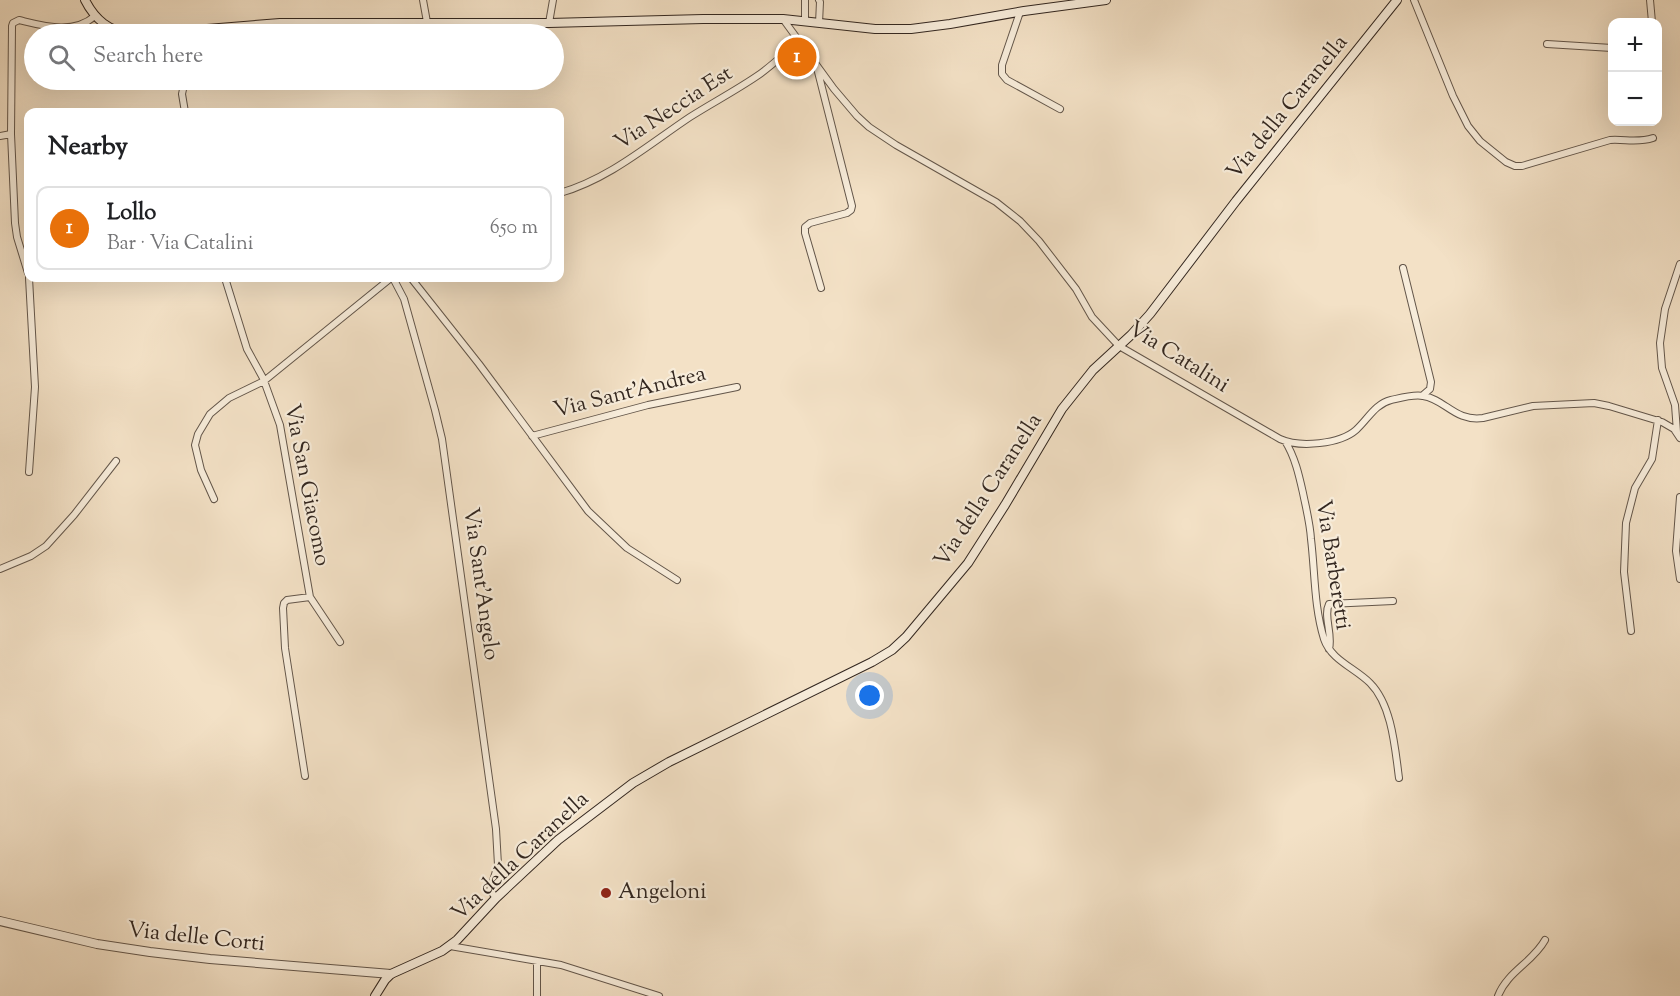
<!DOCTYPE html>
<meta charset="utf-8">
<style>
body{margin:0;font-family:"Sorts Mill Goudy",serif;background:#f6f6f6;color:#202124}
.controls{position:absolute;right:18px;top:18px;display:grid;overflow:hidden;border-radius:12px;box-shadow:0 6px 24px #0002}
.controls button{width:54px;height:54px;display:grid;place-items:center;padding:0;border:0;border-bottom:2px solid #e0e0e0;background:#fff;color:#202124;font:30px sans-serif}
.you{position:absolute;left:870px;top:696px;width:21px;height:21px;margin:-15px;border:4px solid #fff;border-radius:50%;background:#1a73e8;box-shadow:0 0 0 9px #1a73e833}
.badge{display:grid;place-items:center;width:39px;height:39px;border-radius:50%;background:#8f2418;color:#fff;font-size:20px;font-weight:700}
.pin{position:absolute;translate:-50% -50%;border:3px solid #fff;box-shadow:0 2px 6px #0006}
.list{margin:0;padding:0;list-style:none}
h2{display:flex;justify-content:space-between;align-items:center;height:78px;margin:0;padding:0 24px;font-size:26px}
h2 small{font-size:20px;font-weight:400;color:#757577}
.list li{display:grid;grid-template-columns:39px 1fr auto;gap:18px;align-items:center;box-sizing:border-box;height:84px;margin:0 12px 12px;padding:0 12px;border:2px solid #e0e0e0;border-radius:12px}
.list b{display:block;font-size:22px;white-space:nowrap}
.list p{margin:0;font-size:20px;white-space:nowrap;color:#757577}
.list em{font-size:20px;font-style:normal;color:#757577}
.icon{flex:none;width:33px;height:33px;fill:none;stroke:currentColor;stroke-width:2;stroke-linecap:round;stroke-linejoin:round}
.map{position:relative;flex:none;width:1680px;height:996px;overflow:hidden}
.search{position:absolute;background:#fff;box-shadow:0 6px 24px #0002;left:24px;top:24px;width:540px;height:66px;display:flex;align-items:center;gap:15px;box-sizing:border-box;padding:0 21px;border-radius:33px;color:#757577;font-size:22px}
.panel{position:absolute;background:#fff;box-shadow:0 6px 24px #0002;left:24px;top:108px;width:540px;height:174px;border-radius:12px}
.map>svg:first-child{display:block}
</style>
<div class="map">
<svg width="1680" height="996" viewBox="0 0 1680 996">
<rect width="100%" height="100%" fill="#f3e1c6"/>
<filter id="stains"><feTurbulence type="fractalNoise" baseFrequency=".00333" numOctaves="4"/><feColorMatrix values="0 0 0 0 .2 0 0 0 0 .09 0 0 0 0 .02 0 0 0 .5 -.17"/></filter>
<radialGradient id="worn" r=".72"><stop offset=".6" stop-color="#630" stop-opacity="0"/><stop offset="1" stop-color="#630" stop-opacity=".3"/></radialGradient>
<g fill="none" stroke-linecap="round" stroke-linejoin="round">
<defs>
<path id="minor" d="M 423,0 L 427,22
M 805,0 L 805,21
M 1414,0 L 1453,96 L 1468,126 L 1480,141 L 1506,162 L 1515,166 L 1522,166 L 1610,140 C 1625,139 1638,143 1653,138
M 1650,0 L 1652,22
M 1020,12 L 1002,65 L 1002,74 L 1007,80 L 1060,109
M 783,19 L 834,89 L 857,116 L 869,127 L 896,145 L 996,202 L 1020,221 L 1039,241 L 1076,289 L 1092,317 L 1119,346 L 1280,439 C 1300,448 1340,444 1356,430 C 1368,419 1375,404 1391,400 C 1400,398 1414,394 1423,396 C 1445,399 1455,422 1483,418 L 1533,406 L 1594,403 L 1609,406 L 1662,422 L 1674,429 L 1680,438
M 549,23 L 553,0
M 819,23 L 820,2 L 819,0
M 1547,44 L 1612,48
M 817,68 L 852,206 L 851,210 L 847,213 L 810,223 L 805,227 L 805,233 L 821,288
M 185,80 L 182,94 L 185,112
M 0,136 L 11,134
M 560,193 C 609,179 648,145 690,117 C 712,103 735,91 757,76 C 772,66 785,53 799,41
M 1403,268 L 1431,382 L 1430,389 L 1423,395
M 28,273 L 17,237 L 15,223 L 11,134 L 12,26 L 13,23 L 19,20 C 44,26 73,35 95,16
M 225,278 L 247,349 L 263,378 L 280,425 L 310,597 L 340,642
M 393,278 L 404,299 L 435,410 L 442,439 L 496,829 L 498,865 L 490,890 L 496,898
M 411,278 L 479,364 L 588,511 L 627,548 L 677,580
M 1677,432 L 1675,405 L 1662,368 L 1660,343 L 1665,309 L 1680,264
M 532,436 L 648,405 L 737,387
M 1285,441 C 1295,457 1299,475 1303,493 C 1306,508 1310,523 1311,539 C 1315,572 1314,607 1324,639 C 1331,660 1355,668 1370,683 C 1392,705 1395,748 1399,778
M 29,472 L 35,387 L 29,278
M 1680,497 L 1676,551 L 1680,579
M 214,499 L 201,470 L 195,445 L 198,434 L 210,414 L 229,398 L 264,381 L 391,278
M 0,569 L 31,556 L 46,546 L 74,515 L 116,461
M 1631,631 L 1624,572 L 1626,523 L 1635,488 L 1652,459 L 1658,420
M 1329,649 C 1333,634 1323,616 1329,604 L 1393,601
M 305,776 L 285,648 L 283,608 L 284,603 L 287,600 L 310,597
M 450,946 L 561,965 L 659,996
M 537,996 L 537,961
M 1498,996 C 1507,972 1533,962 1545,940"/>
<path id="tertiary" d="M 0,921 L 97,944 L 150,952 L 210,959 L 391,974"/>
<path id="secondary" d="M 85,0 C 95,20 109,31 131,34
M 145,34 L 280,23 L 549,23 L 703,19 L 783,19 L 875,29 L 911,29 L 950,24 L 1024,11 L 1106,0
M 375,996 L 385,980 L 391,974 L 442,951 L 457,940 L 496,898 L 558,840 L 633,783 L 669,762 L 872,662 L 892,650 L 906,637 L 968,563 L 1005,505 L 1062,409 L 1093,370 L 1131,335 L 1150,314 L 1236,201 L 1397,0"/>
</defs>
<use href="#minor" stroke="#63564a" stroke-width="8"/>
<use href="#tertiary" stroke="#63564a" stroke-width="10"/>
<use href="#secondary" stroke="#332720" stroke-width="10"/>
<use href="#minor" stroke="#f7ecda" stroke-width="6"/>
<use href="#tertiary" stroke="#f7ecda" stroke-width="8"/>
<use href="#secondary" stroke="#f7ecda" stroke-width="8"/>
</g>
<circle fill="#8f2418" stroke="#f7ecda" stroke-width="2" cx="606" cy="893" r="6"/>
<g text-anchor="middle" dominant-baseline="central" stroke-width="4.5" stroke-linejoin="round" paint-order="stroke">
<g font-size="22" fill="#332720" stroke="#f7ecda">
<text transform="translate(1288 108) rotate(-51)">Via della Caranella</text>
<text transform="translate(674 109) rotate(-33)">Via Neccia Est</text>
<text transform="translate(1178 358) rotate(32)">Via Catalini</text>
<text transform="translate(630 393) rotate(-14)">Via Sant'Andrea</text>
<text transform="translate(306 485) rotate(79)">Via San Giacomo</text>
<text transform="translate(989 491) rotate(-57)">Via della Caranella</text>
<text transform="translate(1332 565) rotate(81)">Via Barberetti</text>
<text transform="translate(480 584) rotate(82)">Via Sant'Angelo</text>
<text transform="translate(521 857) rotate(-43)">Via della Caranella</text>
<text transform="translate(196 938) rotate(6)">Via delle Corti</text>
</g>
<g font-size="22" fill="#332720" stroke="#f7ecda" text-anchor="start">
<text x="618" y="893">Angeloni</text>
</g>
</g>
<rect width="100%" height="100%" filter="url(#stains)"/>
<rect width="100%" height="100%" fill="url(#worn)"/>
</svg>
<div class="controls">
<button>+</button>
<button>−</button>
</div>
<div class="you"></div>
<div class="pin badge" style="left:797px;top:57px;background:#e8710a">1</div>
<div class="search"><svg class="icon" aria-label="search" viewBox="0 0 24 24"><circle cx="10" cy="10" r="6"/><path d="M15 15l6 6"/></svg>Search here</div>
<section class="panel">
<h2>Nearby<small></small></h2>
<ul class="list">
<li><span class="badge" style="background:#e8710a">1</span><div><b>Lollo</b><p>Bar · Via Catalini</p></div><em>650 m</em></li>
</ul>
</section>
</div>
